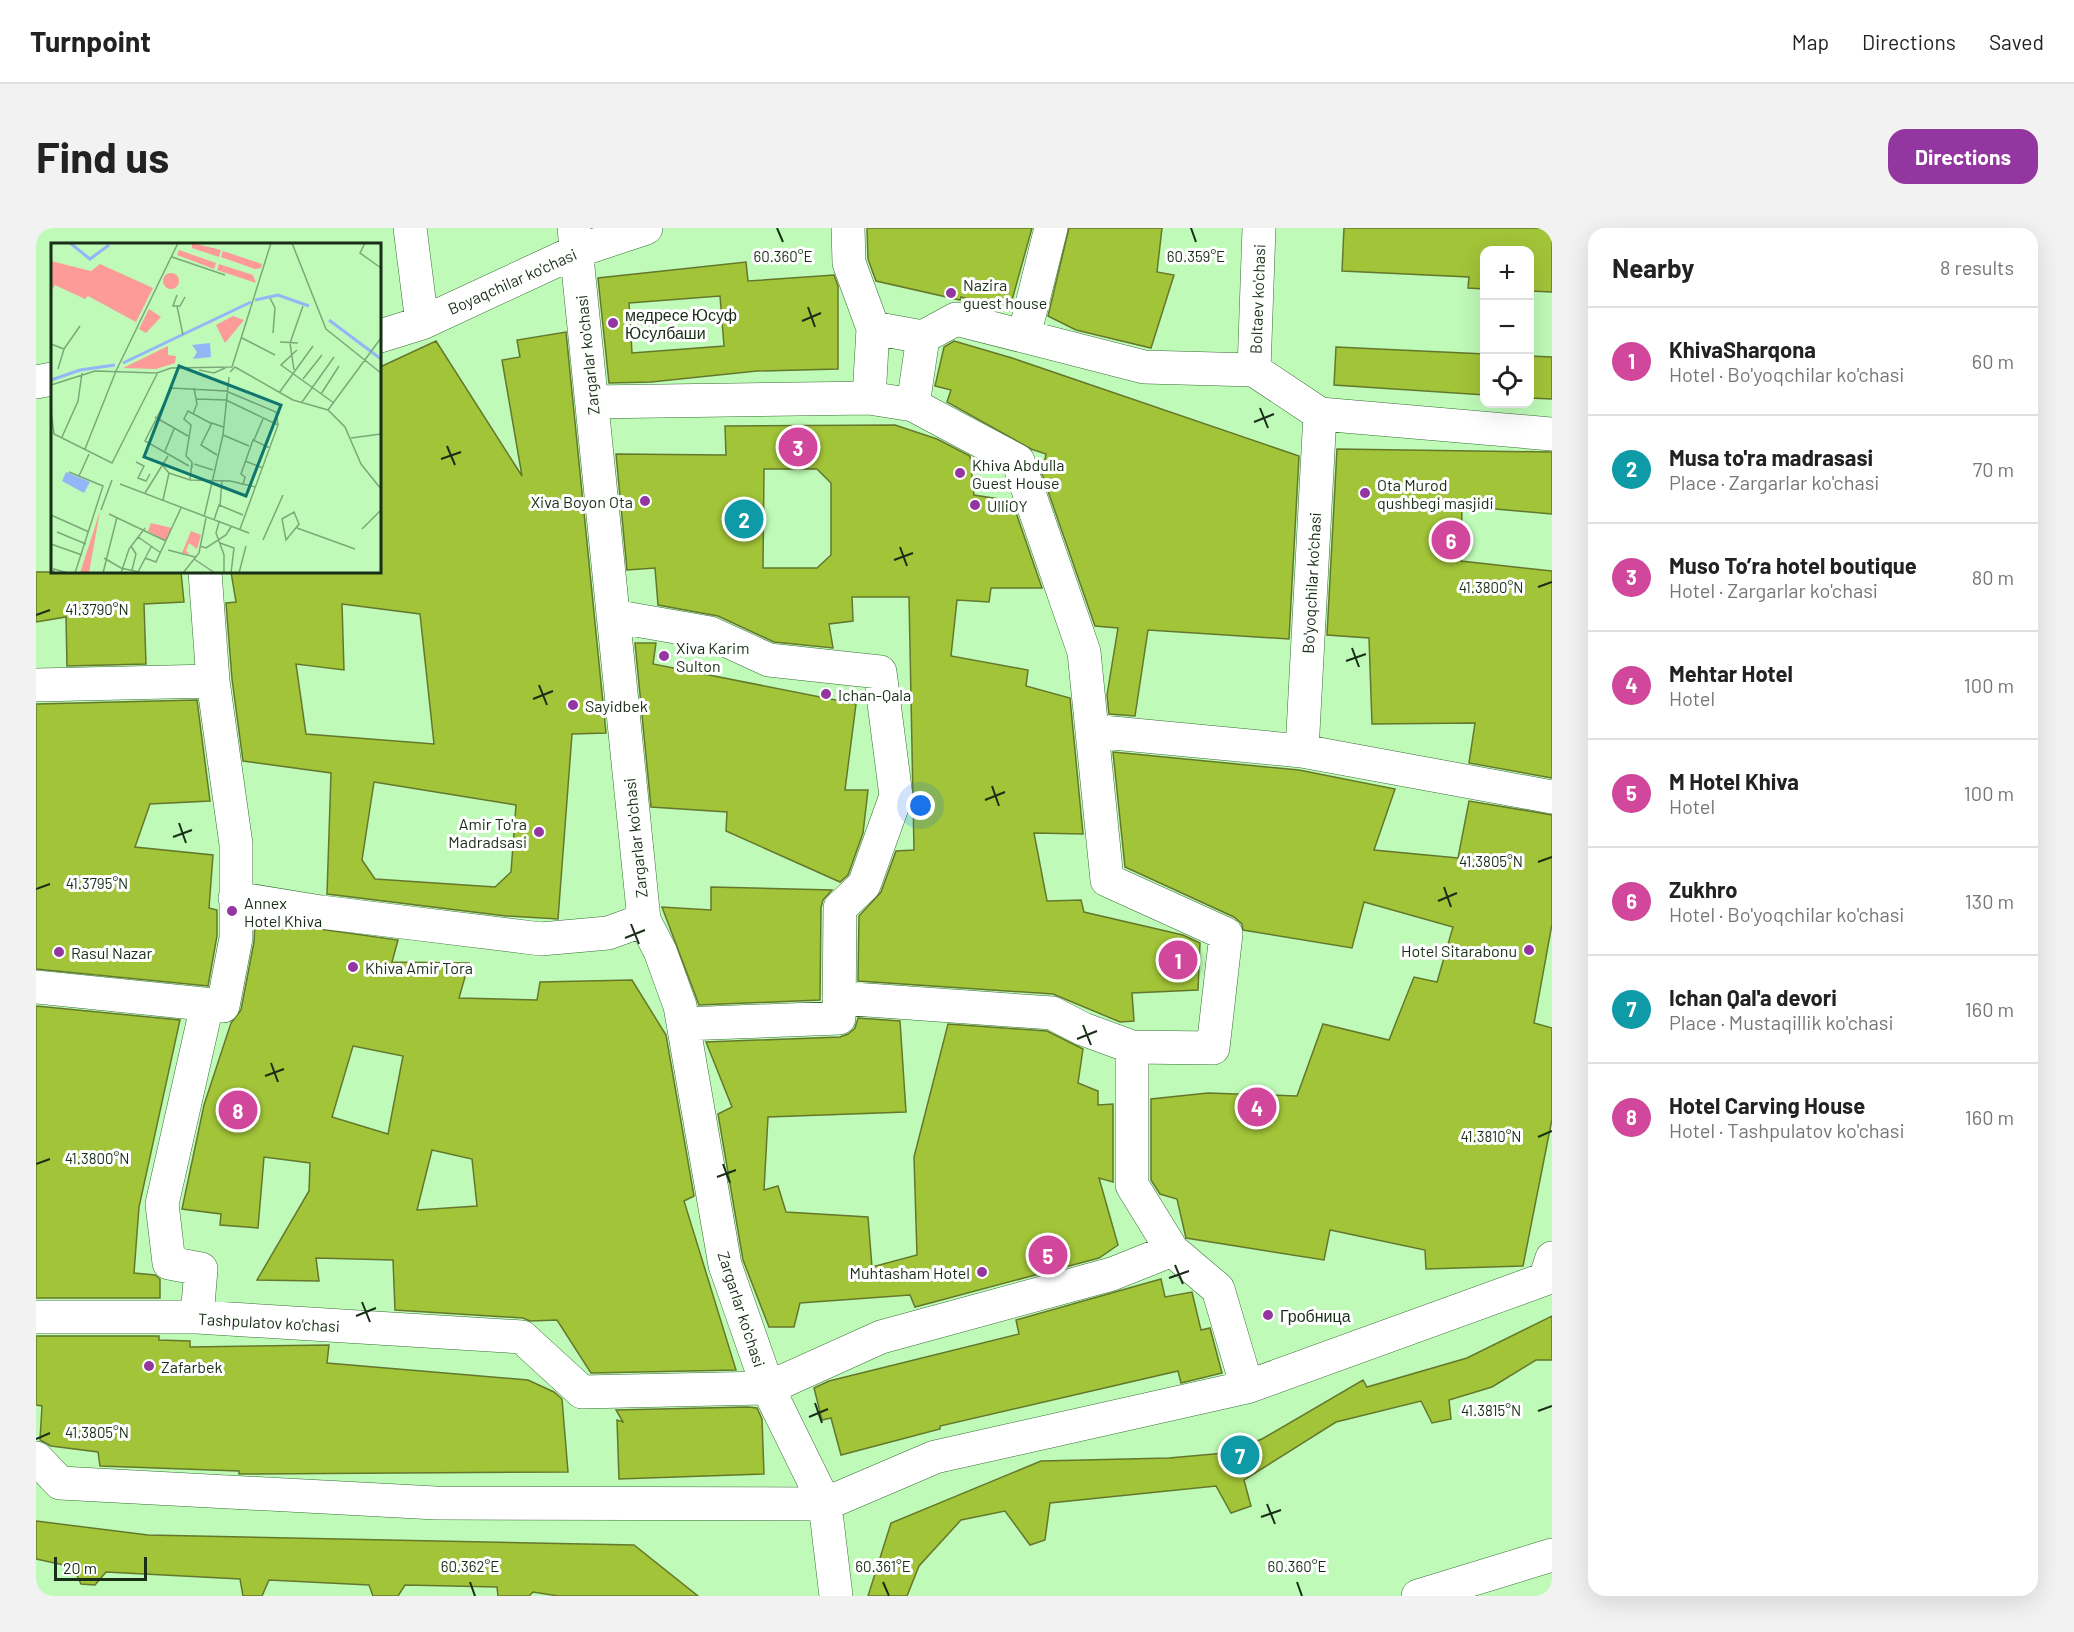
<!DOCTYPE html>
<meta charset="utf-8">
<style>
body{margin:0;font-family:Barlow,sans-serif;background:#f2f2f2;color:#222}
.controls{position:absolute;right:18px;top:18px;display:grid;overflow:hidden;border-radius:12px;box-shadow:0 6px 24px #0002}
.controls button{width:54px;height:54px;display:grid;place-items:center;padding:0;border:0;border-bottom:2px solid #e0e0e0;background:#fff;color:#222;font:30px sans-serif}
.scale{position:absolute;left:18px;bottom:15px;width:93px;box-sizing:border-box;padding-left:6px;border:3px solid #182e16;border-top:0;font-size:16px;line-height:21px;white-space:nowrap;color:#182e16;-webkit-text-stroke:4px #fff;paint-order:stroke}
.you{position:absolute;left:885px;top:578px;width:21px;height:21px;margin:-15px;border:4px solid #fff;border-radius:50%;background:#1a73e8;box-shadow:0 0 0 9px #1a73e833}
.badge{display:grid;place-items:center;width:39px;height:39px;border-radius:50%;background:#9336a0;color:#fff;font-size:20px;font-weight:700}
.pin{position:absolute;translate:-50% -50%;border:3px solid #fff;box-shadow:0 2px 6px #0006}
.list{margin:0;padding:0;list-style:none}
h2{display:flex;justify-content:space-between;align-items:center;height:78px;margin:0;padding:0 24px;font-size:26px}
h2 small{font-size:20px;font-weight:400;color:#767676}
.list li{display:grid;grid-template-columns:39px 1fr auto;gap:18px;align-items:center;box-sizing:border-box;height:108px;padding:0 24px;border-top:2px solid #e0e0e0}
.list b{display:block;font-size:22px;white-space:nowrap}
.list p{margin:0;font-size:20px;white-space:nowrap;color:#767676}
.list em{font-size:20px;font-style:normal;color:#767676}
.icon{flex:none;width:33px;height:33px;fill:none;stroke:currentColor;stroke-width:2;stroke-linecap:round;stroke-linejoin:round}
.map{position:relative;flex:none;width:1516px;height:1368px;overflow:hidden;border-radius:18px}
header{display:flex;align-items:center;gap:36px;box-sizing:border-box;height:84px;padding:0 30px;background:#fff;border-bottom:2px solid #e0e0e0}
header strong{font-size:28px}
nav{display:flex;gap:33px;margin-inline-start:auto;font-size:21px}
.intro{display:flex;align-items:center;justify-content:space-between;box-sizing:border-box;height:144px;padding:0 36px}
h1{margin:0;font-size:42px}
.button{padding:15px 27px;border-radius:18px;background:#9336a0;color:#fff;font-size:21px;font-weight:700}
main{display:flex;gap:36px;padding:0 36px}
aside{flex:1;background:#fff;border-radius:18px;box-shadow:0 6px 24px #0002}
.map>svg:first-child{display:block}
</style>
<header>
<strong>Turnpoint</strong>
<nav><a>Map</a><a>Directions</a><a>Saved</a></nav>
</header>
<div class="intro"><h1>Find us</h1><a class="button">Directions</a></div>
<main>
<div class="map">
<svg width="1516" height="1368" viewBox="0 0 1516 1368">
<rect width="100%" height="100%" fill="#bffab9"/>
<path fill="#a2c438" stroke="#64782c" stroke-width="1.5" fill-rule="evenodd" d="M 831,0 L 996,0 L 973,83 L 925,69 L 924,72 L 840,53 L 832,31 Z
M 1033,0 L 1126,0 L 1121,44 L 1138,47 L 1115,120 L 1040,102 L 1012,88 Z
M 1308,0 L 1516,0 L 1516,64 L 1494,63 L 1494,22 L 1449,22 L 1449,61 L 1432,60 L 1433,49 L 1306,43 Z
M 710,34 L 712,53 L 798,47 L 802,58 L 802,141 L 721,143 L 615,154 L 573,155 L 562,50 ZM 684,68 L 688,118 L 596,125 L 593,75 Z
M 530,104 L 570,505 L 536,506 L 522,691 L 470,688 L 291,666 L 295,545 L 207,533 L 196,451 L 190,375 L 200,374 L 195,344 L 344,344 L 344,139 L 400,113 L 486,248 L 466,132 L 484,129 L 481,112 ZM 306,376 L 384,386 L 398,516 L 270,506 L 260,436 L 308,442 ZM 338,554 L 480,577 L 475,644 L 459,659 L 339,651 L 326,632 Z
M 918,113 L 976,130 L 1263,228 L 1253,411 L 1112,402 L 1099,488 L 1073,486 L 1071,467 L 1082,400 L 1059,398 L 1006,246 L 1010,226 L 995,221 L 911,174 L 915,162 L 899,158 L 908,119 Z
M 1300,119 L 1449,126 L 1449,167 L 1298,157 Z
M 1494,128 L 1516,129 L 1516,171 L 1494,170 Z
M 859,197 L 901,211 L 934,228 L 938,267 L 976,273 L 1006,360 L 955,360 L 953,374 L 921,372 L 915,428 L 992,442 L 990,458 L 1034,470 L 1047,606 L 998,605 L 1011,673 L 1045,672 L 1048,684 L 1147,707 L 1164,715 L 1162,762 L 1096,765 L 1098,793 L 1084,794 L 1017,766 L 822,753 L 823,688 L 845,664 L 860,623 L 878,622 L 873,369 L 816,369 L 817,393 L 793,396 L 797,420 L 738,414 L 682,388 L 622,377 L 619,340 L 591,342 L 580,226 L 690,227 L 689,198 ZM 728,241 L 781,241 L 795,255 L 795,327 L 781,340 L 727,340 Z
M 1301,221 L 1516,224 L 1516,286 L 1426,278 L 1425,333 L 1516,343 L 1516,550 L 1433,535 L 1439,495 L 1336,496 L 1333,410 L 1291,407 Z
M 0,344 L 145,344 L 148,374 L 108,376 L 110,436 L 31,438 L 30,389 L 0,394 Z
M 599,415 L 620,415 L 617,436 L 820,476 L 809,562 L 832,562 L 827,605 L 812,647 L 804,654 L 690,603 L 691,584 L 615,579 Z
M 161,472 L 174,573 L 114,576 L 99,619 L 177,627 L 173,680 L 181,682 L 181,708 L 172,758 L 0,741 L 0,476 Z
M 1077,524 L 1263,542 L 1359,561 L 1338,622 L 1422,630 L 1433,573 L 1516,587 L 1516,696 L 1498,795 L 1516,800 L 1516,891 L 1487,1038 L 1390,1041 L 1389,1022 L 1294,1002 L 1288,1032 L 1150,1010 L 1141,971 L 1124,966 L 1115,952 L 1115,871 L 1172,865 L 1261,868 L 1287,796 L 1353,812 L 1378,749 L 1401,754 L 1417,699 L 1328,674 L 1316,720 L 1207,702 L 1206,696 L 1198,689 L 1089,639 Z
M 675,659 L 796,662 L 787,672 L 785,679 L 784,772 L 663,777 L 626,679 L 675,682 Z
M 219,692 L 362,712 L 356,734 L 433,735 L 423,770 L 501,772 L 504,754 L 596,752 L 630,807 L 658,968 L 648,973 L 700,1142 L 555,1145 L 521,1092 L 494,1093 L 487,1090 L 359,1082 L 357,1032 L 280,1030 L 283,1053 L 221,1052 L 273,963 L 274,935 L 228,929 L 222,1000 L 184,997 L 185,986 L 146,981 L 168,877 L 195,795 L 205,782 L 218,714 ZM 317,818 L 367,828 L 352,906 L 296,889 ZM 396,922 L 436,931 L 441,978 L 381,982 Z
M 0,778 L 144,792 L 103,979 L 98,1045 L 119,1047 L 124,1051 L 124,1070 L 0,1070 Z
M 822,790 L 864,793 L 870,884 L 732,889 L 728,962 L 742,958 L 750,984 L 832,989 L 836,1039 L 881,1027 L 878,929 L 912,796 L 1011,803 L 1047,821 L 1042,855 L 1062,863 L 1062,877 L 1077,876 L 1077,954 L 1063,950 L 1082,1017 L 1063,1030 L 879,1079 L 874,1067 L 764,1075 L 758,1099 L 733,1099 L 707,1032 L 682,886 L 696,879 L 670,814 L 804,809 L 812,806 L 819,800 Z
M 1125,1051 L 1129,1069 L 1156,1064 L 1165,1102 L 1174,1100 L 1186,1145 L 1145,1155 L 1142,1143 L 904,1198 L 904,1201 L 805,1227 L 795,1190 L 786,1192 L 778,1160 L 793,1153 L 983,1106 L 980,1092 Z
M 1516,1088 L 1516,1132 L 1500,1132 L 1456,1159 L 1413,1172 L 1415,1191 L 1396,1195 L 1385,1173 L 1300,1194 L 1208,1252 L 1215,1278 L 1195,1285 L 1180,1258 L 1014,1275 L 1009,1312 L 994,1317 L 969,1283 L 925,1292 L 883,1338 L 871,1368 L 832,1368 L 855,1295 L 1005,1233 L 1133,1230 L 1189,1225 L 1226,1211 L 1327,1152 L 1331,1159 L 1431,1130 Z
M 0,1108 L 123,1108 L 123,1112 L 154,1113 L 154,1119 L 293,1117 L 291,1135 L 492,1152 L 518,1164 L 526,1171 L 532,1244 L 203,1246 L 203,1243 L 64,1238 L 62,1224 L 15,1218 L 4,1212 L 6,1178 L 0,1177 Z
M 712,1179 L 721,1180 L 726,1191 L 728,1246 L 583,1251 L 581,1192 L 587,1194 L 580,1182 Z
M 0,1293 L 112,1307 L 598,1317 L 662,1368 L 522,1368 L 497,1364 L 493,1368 L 462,1368 L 461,1359 L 369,1357 L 362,1368 L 337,1368 L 333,1357 L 233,1352 L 226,1368 L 207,1368 L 204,1351 L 70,1344 L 59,1357 L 45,1356 L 37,1339 L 0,1331 Z"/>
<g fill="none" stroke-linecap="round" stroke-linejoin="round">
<defs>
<path id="minor" d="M 374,0 L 386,95
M 538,0 L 608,692 L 624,723 L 644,778 L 689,1037 L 732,1160 L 789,1276 L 800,1368
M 812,0 L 813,35 L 837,100 L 833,170 L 877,177 L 887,109 L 837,100
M 344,108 L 386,95 L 541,23 L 610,0
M 988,108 L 1015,0
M 887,109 L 920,91 L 1108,139 L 1218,142 L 1284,186 L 1516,206
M 1218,142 L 1223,0
M 0,154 L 16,151
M 556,174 L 833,170
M 577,388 L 674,405 L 733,432 L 844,444 L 860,568 L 828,657 L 804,680 L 803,790 L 647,796
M 0,457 L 177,453
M 1056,503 L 1266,523 L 1516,569
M 1266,523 L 1284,186
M 199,670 L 285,684 L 505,711 L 572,705 L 608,692
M 0,759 L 187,778 L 200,710 L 200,616 L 177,453 L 169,344
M 803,770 L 1016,785 L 1047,801 L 1096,819 L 1177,820 L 1190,706 L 1071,652 L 1048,424 L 982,233 L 877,177
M 1096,819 L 1096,957 L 1136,1022 L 1182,1061 L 1211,1159
M 0,1089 L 161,1089 L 486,1109 L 546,1164 L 732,1160 L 845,1109 L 1076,1046 L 1136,1022
M 161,1089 L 165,1041 L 133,1035 L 126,976 L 171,777
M 0,1230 L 24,1255 L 400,1275 L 789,1276 L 899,1229 L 1211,1159 L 1509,1051 L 1516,1030"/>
<path id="major" d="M 1382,1368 L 1516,1327"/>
</defs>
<use href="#minor" stroke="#386e35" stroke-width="34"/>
<use href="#major" stroke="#386e35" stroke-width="34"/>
<use href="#minor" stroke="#fff" stroke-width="33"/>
<use href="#major" stroke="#fff" stroke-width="33"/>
</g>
<path fill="none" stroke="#182e16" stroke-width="2" d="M 741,0 L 747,14M 1155,0 L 1160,14M 772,79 L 779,99M 766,93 L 785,85M 1224,180 L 1232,200M 1218,194 L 1238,186M 411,218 L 419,237M 405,231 L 425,224M 864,319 L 871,338M 858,332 L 877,325M 1502,359 L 1516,354M 0,387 L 14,382M 1316,420 L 1323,439M 1310,433 L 1330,426M 503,457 L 511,477M 497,471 L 517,463M 956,558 L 963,578M 949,572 L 969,564M 143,595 L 150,615M 137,609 L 156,602M 1502,634 L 1516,629M 1408,659 L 1415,679M 0,661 L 14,656M 1402,673 L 1421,665M 595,696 L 603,716M 589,710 L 609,702M 1047,797 L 1055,817M 1041,811 L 1061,803M 235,835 L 242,854M 229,848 L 248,841M 1502,909 L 1516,903M 0,936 L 14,931M 687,936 L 694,955M 681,949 L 700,942M 1139,1037 L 1147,1056M 1133,1050 L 1153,1043M 326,1074 L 334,1094M 320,1088 L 340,1080M 779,1175 L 786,1195M 1502,1183 L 1516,1178M 773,1189 L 792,1181M 0,1211 L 14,1205M 1231,1276 L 1239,1296M 1225,1289 L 1245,1282M 434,1354 L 439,1368M 847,1354 L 853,1368M 1261,1354 L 1266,1368"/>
<g fill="#9336a0" stroke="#fff" stroke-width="2">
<circle cx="915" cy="65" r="6"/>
<circle cx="577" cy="95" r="6"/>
<circle cx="924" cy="245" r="6"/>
<circle cx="1329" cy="265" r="6"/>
<circle cx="609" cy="273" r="6"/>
<circle cx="939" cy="277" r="6"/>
<circle cx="628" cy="428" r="6"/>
<circle cx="790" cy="466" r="6"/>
<circle cx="537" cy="477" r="6"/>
<circle cx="503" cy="604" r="6"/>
<circle cx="196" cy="683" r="6"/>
<circle cx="1493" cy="722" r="6"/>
<circle cx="23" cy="724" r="6"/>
<circle cx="317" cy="739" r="6"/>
<circle cx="946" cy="1044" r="6"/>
<circle cx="1232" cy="1087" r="6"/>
<circle cx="113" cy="1138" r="6"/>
</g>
<g text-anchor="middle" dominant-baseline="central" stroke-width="6" stroke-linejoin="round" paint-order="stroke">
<g font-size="16" fill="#182e16" stroke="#fff">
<text transform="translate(476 53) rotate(-24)">Boyaqchilar ko'chasi</text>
<text transform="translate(1221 71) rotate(-88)">Boltaev ko'chasi</text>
<text transform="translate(551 127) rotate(-96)">Zargarlar ko'chasi</text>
<text transform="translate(1275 355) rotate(-87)">Bo'yoqchilar ko'chasi</text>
<text transform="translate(599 610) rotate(-96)">Zargarlar ko'chasi</text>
<text transform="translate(706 1081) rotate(72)">Zargarlar ko'chasi</text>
<text transform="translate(233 1094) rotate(3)">Tashpulatov ko'chasi</text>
</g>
<g font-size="16" fill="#182e16" stroke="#fff" text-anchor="start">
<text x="927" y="56">Nazira<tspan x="927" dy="18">guest house</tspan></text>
<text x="589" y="86">медресе Юсуф<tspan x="589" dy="18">Юсулбаши</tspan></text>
<text x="936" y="236">Khiva Abdulla<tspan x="936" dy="18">Guest House</tspan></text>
<text x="1341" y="256">Ota Murod<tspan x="1341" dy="18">qushbegi masjidi</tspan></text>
<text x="597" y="273" text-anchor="end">Xiva Boyon Ota</text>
<text x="951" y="277">UlliOY</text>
<text x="640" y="419">Xiva Karim<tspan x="640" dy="18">Sulton</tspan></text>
<text x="802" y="466">Ichan-Qala</text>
<text x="549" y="477">Sayidbek</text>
<text x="491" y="595" text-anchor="end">Amir To'ra<tspan x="491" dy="18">Madradsasi</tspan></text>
<text x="208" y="674">Annex<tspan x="208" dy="18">Hotel Khiva</tspan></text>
<text x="1481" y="722" text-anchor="end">Hotel Sitarabonu</text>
<text x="35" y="724">Rasul Nazar</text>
<text x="329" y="739">Khiva Amir Tora</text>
<text x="934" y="1044" text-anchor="end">Muhtasham Hotel</text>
<text x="1244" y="1087">Гробница</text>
<text x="125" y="1138">Zafarbek</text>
</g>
</g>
<g transform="translate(15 15)">
<rect width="330" height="330" fill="#bffab9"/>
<path d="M 141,0 L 170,7 L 168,14 L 141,5 ZM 128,7 L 165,20 L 163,26 L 126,12 ZM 172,8 L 211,21 L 210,25 L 204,26 L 170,14 ZM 0,18 L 40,28 L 49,21 L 102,45 L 85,79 L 37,53 L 34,56 L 4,42 L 0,48 ZM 168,21 L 202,32 L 205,40 L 166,27 ZM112 38a8 8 0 1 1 16 0a8 8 0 1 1-16 0ZM 98,66 L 110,74 L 95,90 L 88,86 ZM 182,73 L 193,77 L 174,100 L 165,82 ZM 117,103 L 117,112 L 125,113 L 124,120 L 105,126 L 72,125 ZM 49,268 L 38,330 L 29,330 ZM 100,280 L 121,285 L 115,298 L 97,288 ZM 140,288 L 150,292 L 146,306 L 138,300 L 135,308 L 139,311 L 131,310 Z" fill="#fc9b97"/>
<path d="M 159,100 L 160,114 L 142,116 L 146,109 L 141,102 ZM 15,229 L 39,239 L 33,250 L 11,238 Z" fill="#94b6f7"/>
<path fill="none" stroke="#94b6f7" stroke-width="3" d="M 19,0 L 39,16 L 58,2M 204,57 L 227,52 L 258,63M 278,77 L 330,116M 72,120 L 200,59M 0,137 L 29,127 L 64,122"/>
<path fill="none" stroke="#7ca878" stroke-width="1.5" d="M 241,0 L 275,86 L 330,130M 314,0 L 309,10 L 330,25M 121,14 L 174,32M 126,52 L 122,63 L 129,63 L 134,54M 219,55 L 224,65 L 222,90M 126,63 L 132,92M 191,95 L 224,112M 229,99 L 247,100M 0,101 L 13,106 L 29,83M 246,107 L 230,122 L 283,160M 7,126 L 13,106M 148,127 L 163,130 L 176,124M 243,127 L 239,100 L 252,63M 65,128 L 127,0M 179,129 L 184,124 L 242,157 L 277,167 L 294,184 L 310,221 L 330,246M 252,136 L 271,112M 0,142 L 44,128 L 106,130 L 120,125 L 181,124 L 220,0M 228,150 L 262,103M 270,151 L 288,123M 145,156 L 175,157 L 227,182M 251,159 L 283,114M 277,167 L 330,95M 0,168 L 3,191 L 61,220 L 106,131M 142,171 L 146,161 L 143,145M 104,174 L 137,193M 172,192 L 198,203M 11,194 L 27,158 L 31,130M 300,195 L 330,191M 203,197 L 212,176M 34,206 L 65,128M 114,208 L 123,186M 166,212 L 150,202 L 161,180 L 172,184M 194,218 L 212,225M 85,219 L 93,223 L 87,235 L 95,238 L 99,231M 141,219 L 135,213 L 140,182 L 133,176 L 137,168 L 161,181M 143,221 L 162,227M 112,223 L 118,230 L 139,237 L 179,238 L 205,244M 138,223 L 94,198 L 121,145 L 175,148 L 225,169 L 227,182 L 189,286M 18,229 L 52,243 L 24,330M 28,233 L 38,211M 139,237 L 141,219 L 141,225M 69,241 L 198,290M 192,242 L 194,234 L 190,231 L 202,197 L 219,205M 94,250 L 117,213M 112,257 L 118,230M 169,263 L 171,237M 50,267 L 61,237M 243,269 L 248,281 L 235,297 L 231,276 ZM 58,271 L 115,298M 0,272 L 38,289M 153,274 L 172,192 L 178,134M 163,277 L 168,262 L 192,272M 168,279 L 165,290 L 173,312 L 173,330M 246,285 L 304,306M 311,286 L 330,267M 6,289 L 35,301M 87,294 L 110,310M 212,297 L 232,252M 169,300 L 183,305 L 180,330M 0,301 L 31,312M 80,303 L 85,311 L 81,327M 149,303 L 155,305 L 175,292 L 180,284M 117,307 L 144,314M 53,315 L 70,325 L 92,330M 94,315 L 105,319 L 130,265M 143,316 L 164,330M 87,329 L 100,304M 2,330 L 3,326 L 17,330M 52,330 L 66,274M 70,330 L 78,306 L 94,285M 132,330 L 148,310 L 155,275M 188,330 L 195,303"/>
<path fill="#0f766e" fill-opacity="0.15" stroke="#0f766e" stroke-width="3" d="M 128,123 L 230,162 L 195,253 L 93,214 Z"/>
<rect width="330" height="330" fill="none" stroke="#182e16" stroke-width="3"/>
</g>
<g font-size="15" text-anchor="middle" fill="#182e16" stroke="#fff" stroke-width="6" stroke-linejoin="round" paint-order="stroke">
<text x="747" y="34">60.360°E</text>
<text x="1160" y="34">60.359°E</text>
<text x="1455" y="365">41.3800°N</text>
<text x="61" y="387">41.3790°N</text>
<text x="1455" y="639">41.3805°N</text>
<text x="61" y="661">41.3795°N</text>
<text x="1455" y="914">41.3810°N</text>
<text x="61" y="936">41.3800°N</text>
<text x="1455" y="1188">41.3815°N</text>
<text x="61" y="1210">41.3805°N</text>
<text x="434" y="1344">60.362°E</text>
<text x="847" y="1344">60.361°E</text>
<text x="1261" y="1344">60.360°E</text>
</g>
</svg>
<div class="controls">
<button>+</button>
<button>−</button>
<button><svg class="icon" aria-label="locate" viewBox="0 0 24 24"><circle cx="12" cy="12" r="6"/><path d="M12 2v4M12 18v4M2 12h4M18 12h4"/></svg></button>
</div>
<div class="scale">20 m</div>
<div class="you"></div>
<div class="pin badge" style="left:1142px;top:732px;background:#d1479c">1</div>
<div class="pin badge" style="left:708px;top:291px;background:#0f9aa8">2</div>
<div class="pin badge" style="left:762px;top:219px;background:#d1479c">3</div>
<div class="pin badge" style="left:1221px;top:879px;background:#d1479c">4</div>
<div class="pin badge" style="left:1012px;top:1027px;background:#d1479c">5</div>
<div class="pin badge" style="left:1415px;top:312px;background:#d1479c">6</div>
<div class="pin badge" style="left:1204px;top:1227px;background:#0f9aa8">7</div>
<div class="pin badge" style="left:202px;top:882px;background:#d1479c">8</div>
</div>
<aside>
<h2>Nearby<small>8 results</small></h2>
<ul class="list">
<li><span class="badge" style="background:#d1479c">1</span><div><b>KhivaSharqona</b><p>Hotel · Bo'yoqchilar ko'chasi</p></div><em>60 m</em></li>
<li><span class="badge" style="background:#0f9aa8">2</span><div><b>Musa to'ra madrasasi</b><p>Place · Zargarlar ko'chasi</p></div><em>70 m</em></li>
<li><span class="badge" style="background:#d1479c">3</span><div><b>Muso To’ra hotel boutique</b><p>Hotel · Zargarlar ko'chasi</p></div><em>80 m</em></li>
<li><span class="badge" style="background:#d1479c">4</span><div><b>Mehtar Hotel</b><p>Hotel</p></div><em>100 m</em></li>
<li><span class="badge" style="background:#d1479c">5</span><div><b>M Hotel Khiva</b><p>Hotel</p></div><em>100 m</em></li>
<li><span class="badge" style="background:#d1479c">6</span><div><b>Zukhro</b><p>Hotel · Bo'yoqchilar ko'chasi</p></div><em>130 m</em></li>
<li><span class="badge" style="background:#0f9aa8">7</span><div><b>Ichan Qal'a devori</b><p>Place · Mustaqillik ko'chasi</p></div><em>160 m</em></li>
<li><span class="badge" style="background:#d1479c">8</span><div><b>Hotel Carving House</b><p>Hotel · Tashpulatov ko'chasi</p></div><em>160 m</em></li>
</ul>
</aside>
</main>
